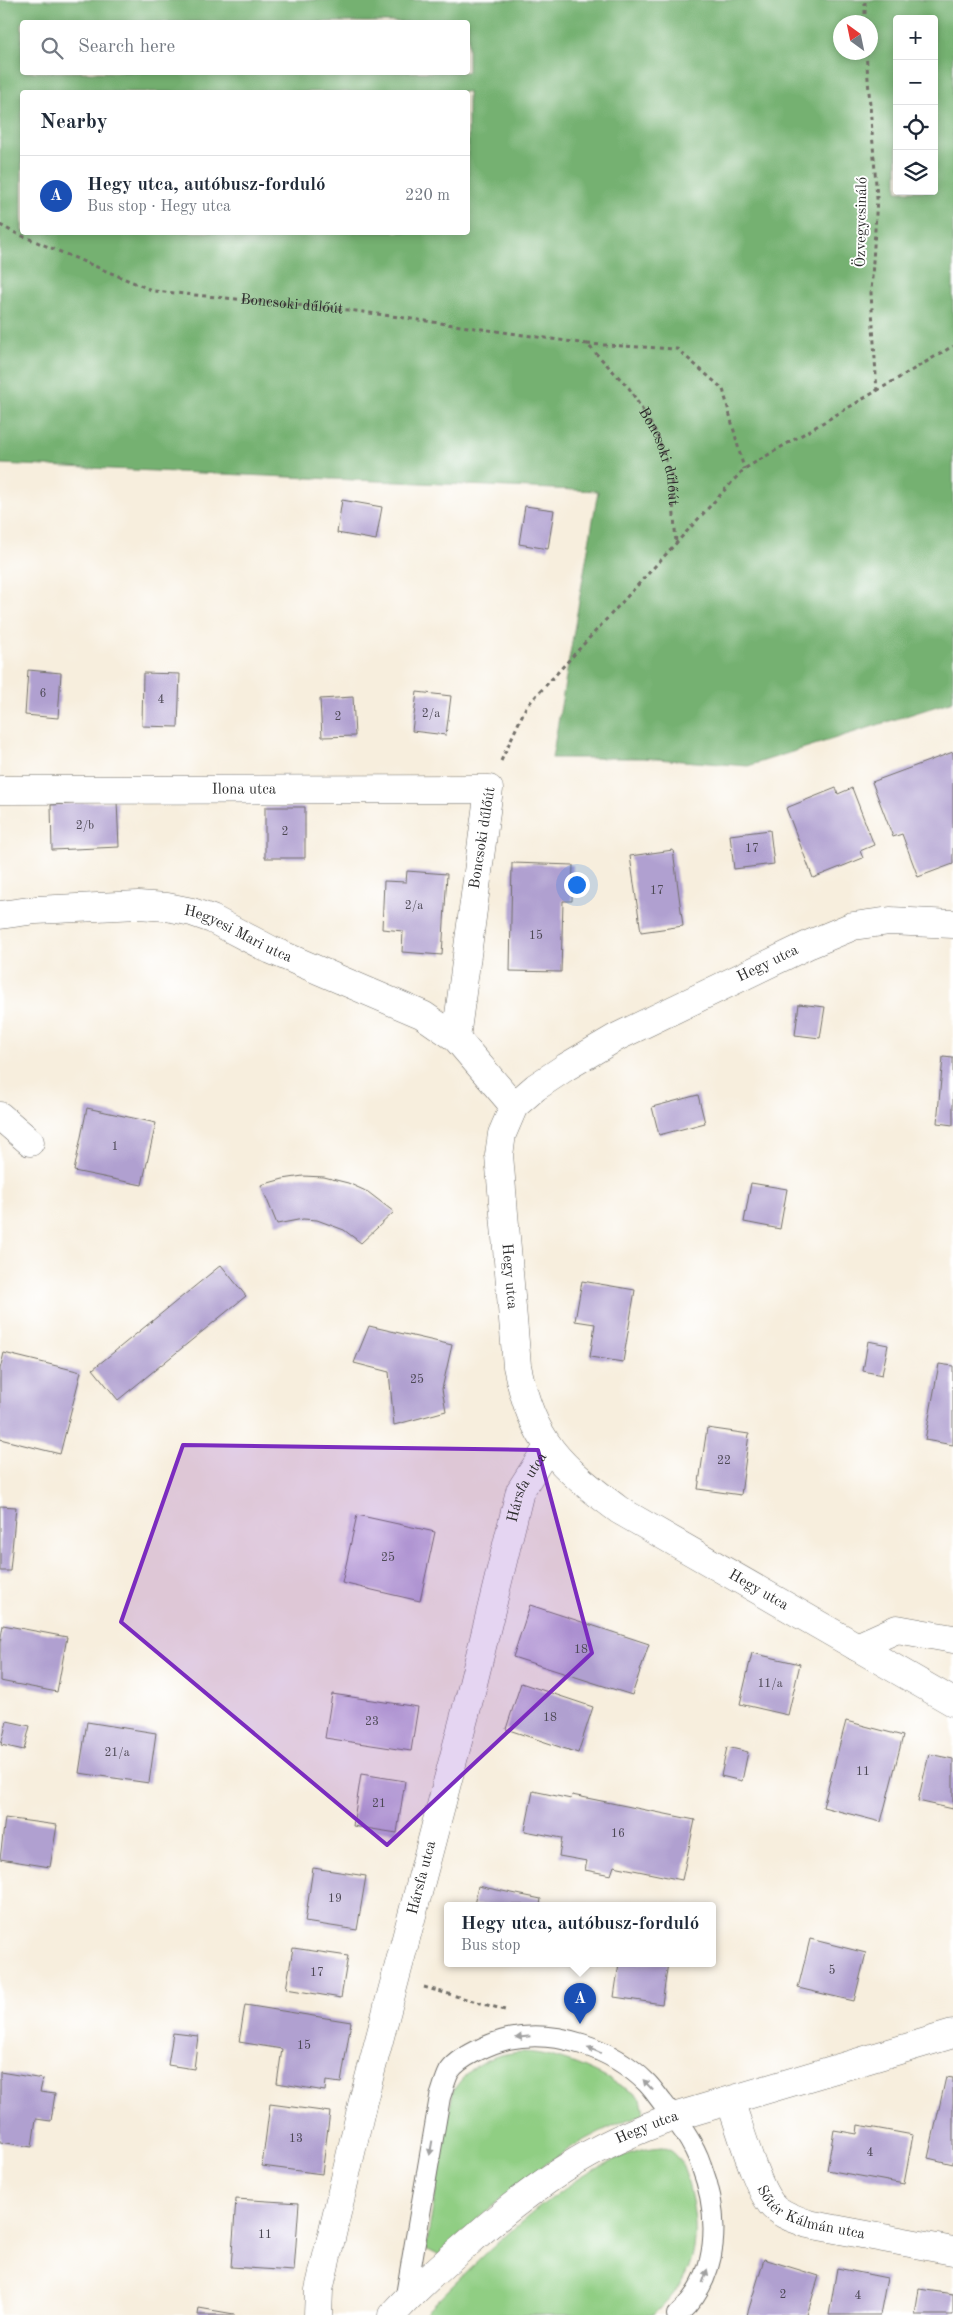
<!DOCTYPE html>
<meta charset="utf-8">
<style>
body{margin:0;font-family:"Old Standard TT",serif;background:#f2f2f3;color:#1f2937}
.controls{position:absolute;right:15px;top:15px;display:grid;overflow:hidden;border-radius:5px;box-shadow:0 2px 8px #0003}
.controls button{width:45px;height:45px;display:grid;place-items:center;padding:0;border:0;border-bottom:1px solid #e0e1e3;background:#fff;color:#1f2937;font:25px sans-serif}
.compass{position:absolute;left:833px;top:15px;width:45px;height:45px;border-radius:50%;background:#fff;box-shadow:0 2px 8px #0003;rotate:327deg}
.you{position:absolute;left:576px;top:884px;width:18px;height:18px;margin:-12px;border:4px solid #fff;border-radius:50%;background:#1a73e8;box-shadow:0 0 0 8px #1a73e833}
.badge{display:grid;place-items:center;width:32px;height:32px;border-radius:50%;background:#b5179e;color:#fff;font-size:16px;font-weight:700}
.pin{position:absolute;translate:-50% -41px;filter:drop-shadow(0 1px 2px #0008)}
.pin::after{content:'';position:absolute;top:26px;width:18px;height:15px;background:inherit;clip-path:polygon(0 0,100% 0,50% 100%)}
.popup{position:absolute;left:444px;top:1902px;width:272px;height:65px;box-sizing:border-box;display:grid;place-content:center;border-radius:5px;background:#fff;filter:drop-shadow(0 1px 4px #0005);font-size:16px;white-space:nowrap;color:#747a83}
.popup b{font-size:19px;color:#1f2937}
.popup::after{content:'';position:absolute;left:50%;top:100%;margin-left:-10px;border:10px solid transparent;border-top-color:#fff}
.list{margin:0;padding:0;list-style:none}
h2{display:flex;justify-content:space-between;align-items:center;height:65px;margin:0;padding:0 20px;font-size:21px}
h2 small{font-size:16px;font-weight:400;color:#747a83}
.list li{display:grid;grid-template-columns:32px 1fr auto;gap:15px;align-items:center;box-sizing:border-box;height:80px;padding:0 20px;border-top:1px solid #e0e1e3}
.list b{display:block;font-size:19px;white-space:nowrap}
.list p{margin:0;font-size:16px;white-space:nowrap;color:#747a83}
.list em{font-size:16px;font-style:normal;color:#747a83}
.icon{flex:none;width:28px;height:28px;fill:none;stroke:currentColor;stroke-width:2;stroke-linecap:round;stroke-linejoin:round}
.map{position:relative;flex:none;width:953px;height:2315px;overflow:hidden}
.search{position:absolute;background:#fff;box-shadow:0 2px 8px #0003;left:20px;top:20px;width:450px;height:55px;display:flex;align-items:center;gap:12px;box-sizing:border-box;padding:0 18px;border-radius:5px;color:#747a83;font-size:19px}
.panel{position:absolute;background:#fff;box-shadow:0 2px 8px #0003;left:20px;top:90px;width:450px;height:145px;border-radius:5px}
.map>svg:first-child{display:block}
</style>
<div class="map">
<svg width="953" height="2315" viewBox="0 0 953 2315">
<rect width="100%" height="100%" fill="#fff"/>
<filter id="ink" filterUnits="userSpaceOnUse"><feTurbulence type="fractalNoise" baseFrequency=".02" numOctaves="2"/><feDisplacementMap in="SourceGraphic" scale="10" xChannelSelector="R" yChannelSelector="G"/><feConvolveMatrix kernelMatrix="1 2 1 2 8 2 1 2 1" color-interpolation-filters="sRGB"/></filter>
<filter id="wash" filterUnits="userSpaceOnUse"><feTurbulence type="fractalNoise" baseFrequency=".0096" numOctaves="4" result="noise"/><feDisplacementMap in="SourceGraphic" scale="20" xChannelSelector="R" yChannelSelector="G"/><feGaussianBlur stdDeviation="1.12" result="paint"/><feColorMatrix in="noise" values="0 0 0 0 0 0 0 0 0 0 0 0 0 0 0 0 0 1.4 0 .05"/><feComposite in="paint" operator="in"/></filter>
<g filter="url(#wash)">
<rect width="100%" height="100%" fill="#f7eedd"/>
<path fill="#90ce83" stroke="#5e7c57" d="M 522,2052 C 561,2053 609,2077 641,2098 L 644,2114 C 562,2140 500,2198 438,2255 L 426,2249 L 453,2091 C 471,2064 491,2054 522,2052 Z
M 663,2147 C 680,2153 684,2166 688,2183 C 702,2238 698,2274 654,2315 L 423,2315 C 478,2261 583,2150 663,2147 Z"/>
<path fill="#74b171" stroke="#506e4e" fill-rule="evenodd" d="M 0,0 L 953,0 L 953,701 L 748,766 L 643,758 L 552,758 L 598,491 L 0,464 ZM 897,19 L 934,19 L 934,191 L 897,191 ZM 22,22 L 468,22 L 468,72 L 22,72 ZM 840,22 L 870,22 L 870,52 L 840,52 ZM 22,92 L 468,92 L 468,232 L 22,232 Z"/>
<g id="blocks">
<path fill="#b0a0d0" d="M 342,500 L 382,507 L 376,540 L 337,533 Z
M 525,506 L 554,510 L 548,549 L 519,544 Z
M 28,670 L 61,673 L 58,718 L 25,715 Z
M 143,673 L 180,674 L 178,727 L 142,726 Z
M 417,692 L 451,696 L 446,735 L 412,731 Z
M 353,697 L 355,736 L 322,737 L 320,699 Z
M 953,752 L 953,864 L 918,877 L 902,834 L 893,837 L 872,782 Z
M 836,788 L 838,794 L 852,788 L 874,845 L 860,851 L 863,858 L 813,878 L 786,808 Z
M 117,801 L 119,847 L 52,850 L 51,805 Z
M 265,807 L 305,807 L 305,858 L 265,858 Z
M 770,830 L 774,864 L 734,869 L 730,835 Z
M 673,850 L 683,926 L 641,932 L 630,856 Z
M 512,863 L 573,865 L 572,901 L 563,901 L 561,972 L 510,971 Z
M 407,871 L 447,874 L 442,955 L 402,952 L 403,931 L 382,929 L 384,881 L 406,882 Z
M 799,1004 L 825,1007 L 820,1038 L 795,1035 Z
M 943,1057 L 953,1058 L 953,1125 L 937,1123 Z
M 698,1095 L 705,1123 L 659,1135 L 652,1107 Z
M 87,1108 L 156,1123 L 142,1185 L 74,1171 Z
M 303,1176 L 324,1177 L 348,1183 L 368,1192 L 394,1212 L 361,1243 L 344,1230 L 317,1220 L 303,1219 L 277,1224 L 261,1185 L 283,1179 Z
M 751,1183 L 787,1189 L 780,1229 L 744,1222 Z
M 221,1265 L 246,1296 L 118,1400 L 93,1369 Z
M 582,1281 L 635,1290 L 623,1362 L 590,1357 L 595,1324 L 575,1321 Z
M 369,1326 L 452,1345 L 442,1389 L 446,1411 L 394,1425 L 389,1372 L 354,1363 Z
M 868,1341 L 888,1345 L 882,1375 L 863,1371 Z
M 4,1353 L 81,1372 L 60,1454 L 0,1439 L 0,1369 Z
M 939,1364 L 953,1366 L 953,1445 L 925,1440 Z
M 707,1428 L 749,1434 L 741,1495 L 698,1489 Z
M 0,1506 L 16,1507 L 10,1571 L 0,1571 Z
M 357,1515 L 435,1532 L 420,1601 L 342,1583 Z
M 530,1605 L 649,1644 L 632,1695 L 513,1657 Z
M 3,1625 L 67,1637 L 57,1692 L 0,1681 L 0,1643 Z
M 752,1653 L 800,1664 L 788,1715 L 740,1704 Z
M 521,1683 L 593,1707 L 578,1753 L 506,1729 Z
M 332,1694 L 418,1707 L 411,1751 L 325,1738 Z
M 7,1721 L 30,1726 L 24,1750 L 1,1745 Z
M 846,1721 L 903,1736 L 881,1822 L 823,1807 Z
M 87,1722 L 156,1733 L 149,1783 L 79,1773 Z
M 727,1747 L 748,1752 L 742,1781 L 721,1776 Z
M 929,1754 L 953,1759 L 953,1809 L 918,1801 Z
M 361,1774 L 405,1781 L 397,1833 L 353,1826 Z
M 533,1791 L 571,1799 L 572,1795 L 695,1820 L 682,1880 L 614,1866 L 611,1875 L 585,1870 L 587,1861 L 559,1856 L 562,1838 L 525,1831 Z
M 5,1818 L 57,1825 L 50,1867 L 0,1859 Z
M 313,1868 L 366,1876 L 357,1930 L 305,1922 Z
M 478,1886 L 541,1899 L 540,1905 L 474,1905 Z
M 810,1939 L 866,1953 L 854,2001 L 798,1988 Z
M 293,1948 L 348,1956 L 341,1998 L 286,1989 Z
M 619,1963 L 668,1963 L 662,2004 L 614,1997 Z
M 245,2005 L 351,2022 L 341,2083 L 326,2081 L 325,2091 L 277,2083 L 282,2049 L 239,2042 Z
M 173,2033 L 198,2036 L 194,2069 L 168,2065 Z
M 0,2072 L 43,2079 L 40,2092 L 55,2094 L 51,2121 L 36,2119 L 32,2147 L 0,2142 Z
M 946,2077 L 953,2078 L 953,2164 L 928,2158 Z
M 270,2104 L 330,2112 L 322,2174 L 262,2166 Z
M 858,2125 L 913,2135 L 904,2184 L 827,2170 L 834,2130 L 857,2134 Z
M 236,2199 L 299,2203 L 294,2271 L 231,2267 Z
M 764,2259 L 819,2276 L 807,2315 L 747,2315 Z
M 837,2268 L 887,2278 L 880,2315 L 829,2315 Z
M 919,2289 L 953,2294 L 953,2315 L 915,2315 Z
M 199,2308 L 234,2314 L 234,2315 L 198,2315 Z"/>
</g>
</g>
<g filter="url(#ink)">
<use href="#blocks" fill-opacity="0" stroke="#726f69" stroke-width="1"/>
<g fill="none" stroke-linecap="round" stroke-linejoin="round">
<defs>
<path id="service" d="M 405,2301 L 440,2097 C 443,2089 445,2080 449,2072 C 458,2057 491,2043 508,2039 C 556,2029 612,2048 647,2083 C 653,2089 658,2097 663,2103 C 677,2121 694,2143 701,2165 C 720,2215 721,2277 677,2315"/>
<g id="minor">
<path id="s2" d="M 0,790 L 489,789 L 456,1038"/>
<path id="s3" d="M 0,915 L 36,910 L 138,905 L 167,907 L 192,912 L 212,919 L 271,950 L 423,1015 L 456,1038 L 514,1106"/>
<path id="s4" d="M 953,924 L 890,921 L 853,926 L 810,944 L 617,1037 L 566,1067 L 536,1087 L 514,1106 L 502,1134 L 499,1155 L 517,1366 C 533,1443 559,1465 619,1510 L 953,1702"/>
<path d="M 0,1116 L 30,1142"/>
<path d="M 857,1647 L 897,1629 L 953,1639"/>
<path id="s5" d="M 730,2101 C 740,2127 755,2184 771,2204 C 780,2215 796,2219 808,2224 L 953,2251"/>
<path id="s6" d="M 318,2315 L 319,2290 L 363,2101 L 471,1692 L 520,1491 L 548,1447"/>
<path id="s7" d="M 392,2315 C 415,2289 441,2266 467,2244 C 533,2186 590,2145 674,2117 L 953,2034"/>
</g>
</defs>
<use href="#service" stroke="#726f69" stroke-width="22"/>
<use href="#minor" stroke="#726f69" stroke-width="29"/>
<g stroke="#726f69" stroke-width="3" stroke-dasharray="4 4" stroke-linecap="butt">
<path d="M 865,22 L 865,0"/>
<path d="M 866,52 L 877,198 L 871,293 L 877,392"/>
<path id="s1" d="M 0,225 L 13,232 L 154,291 L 349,310 L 587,344 L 629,388 L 657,434 L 671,475 L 676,543"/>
<path d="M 587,344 L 677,349 L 723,389 L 744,469"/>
<path d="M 501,761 L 526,707 L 744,469 L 953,346"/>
<path d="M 424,1987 L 505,2010"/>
</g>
<use href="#service" stroke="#fff" stroke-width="20"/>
<use href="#minor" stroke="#fff" stroke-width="28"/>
</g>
<defs><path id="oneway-solid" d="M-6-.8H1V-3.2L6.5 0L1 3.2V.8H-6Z" transform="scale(1.25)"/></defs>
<g fill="#a0a0a0">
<use href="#oneway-solid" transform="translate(523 2037) rotate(174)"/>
<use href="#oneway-solid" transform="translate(594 2050) rotate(-156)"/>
<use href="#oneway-solid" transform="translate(648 2085) rotate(-133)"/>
<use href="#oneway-solid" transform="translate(431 2148) rotate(100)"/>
<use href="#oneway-solid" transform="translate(705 2276) rotate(-71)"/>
</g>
</g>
<path fill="#7b2cbf" fill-opacity="0.2" stroke="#7b2cbf" stroke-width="4" stroke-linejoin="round" d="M 183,1445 L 538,1450 L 592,1653 L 387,1845 L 121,1622 Z"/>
<g text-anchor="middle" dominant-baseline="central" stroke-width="4" stroke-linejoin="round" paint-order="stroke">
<g font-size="12" fill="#4c4854">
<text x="43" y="694">6</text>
<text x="161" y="700">4</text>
<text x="431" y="714">2/a</text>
<text x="338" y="717">2</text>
<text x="85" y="826">2/b</text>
<text x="285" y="832">2</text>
<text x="752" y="849">17</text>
<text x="657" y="891">17</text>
<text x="414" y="906">2/a</text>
<text x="536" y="936">15</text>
<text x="115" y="1147">1</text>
<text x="417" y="1380">25</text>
<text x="724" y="1461">22</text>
<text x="388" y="1558">25</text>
<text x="581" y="1650">18</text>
<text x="770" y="1684">11/a</text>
<text x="550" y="1718">18</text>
<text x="372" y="1722">23</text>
<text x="117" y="1753">21/a</text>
<text x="863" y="1772">11</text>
<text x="379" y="1804">21</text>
<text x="618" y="1834">16</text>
<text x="335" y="1899">19</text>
<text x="832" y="1971">5</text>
<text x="317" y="1973">17</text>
<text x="304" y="2046">15</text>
<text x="296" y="2139">13</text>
<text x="870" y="2153">4</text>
<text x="265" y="2235">11</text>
<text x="783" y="2295">2</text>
<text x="858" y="2296">4</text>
</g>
<g font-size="15" fill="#2b2b2b" stroke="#fff">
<text transform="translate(862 222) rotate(-89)">Özvegycsináló</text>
<text stroke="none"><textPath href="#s1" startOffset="306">Boncsoki dűlőút</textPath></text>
<text stroke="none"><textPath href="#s1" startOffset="741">Boncsoki dűlőút</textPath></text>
<text stroke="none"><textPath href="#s2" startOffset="244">Ilona utca</textPath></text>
<text transform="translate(483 838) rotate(-81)">Boncsoki dűlőút</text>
<text stroke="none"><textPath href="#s3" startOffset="244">Hegyesi Mari utca</textPath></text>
<text transform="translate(768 964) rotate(-26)">Hegy utca</text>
<text stroke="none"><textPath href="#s4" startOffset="659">Hegy utca</textPath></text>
<text stroke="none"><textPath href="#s6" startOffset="855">Hársfa utca</textPath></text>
<text stroke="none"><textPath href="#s4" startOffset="1092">Hegy utca</textPath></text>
<text stroke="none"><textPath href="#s6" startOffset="450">Hársfa utca</textPath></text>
<text stroke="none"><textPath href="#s7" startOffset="319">Hegy utca</textPath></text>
<text stroke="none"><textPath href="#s5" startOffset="151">Sőtér Kálmán utca</textPath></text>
</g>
</g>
</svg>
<div class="controls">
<button>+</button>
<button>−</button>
<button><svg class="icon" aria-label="locate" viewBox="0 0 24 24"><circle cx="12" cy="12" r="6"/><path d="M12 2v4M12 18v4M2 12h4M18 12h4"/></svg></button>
<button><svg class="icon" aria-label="layers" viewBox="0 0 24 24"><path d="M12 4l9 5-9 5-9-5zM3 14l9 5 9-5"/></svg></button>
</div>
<svg class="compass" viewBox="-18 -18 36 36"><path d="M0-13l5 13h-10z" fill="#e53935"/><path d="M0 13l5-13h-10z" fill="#747a83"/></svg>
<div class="you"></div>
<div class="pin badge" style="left:580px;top:2024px;background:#1a4fb4">A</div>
<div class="popup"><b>Hegy utca, autóbusz-forduló</b>Bus stop</div>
<div class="search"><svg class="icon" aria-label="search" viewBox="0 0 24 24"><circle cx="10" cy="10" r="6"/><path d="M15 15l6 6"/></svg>Search here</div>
<section class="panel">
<h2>Nearby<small></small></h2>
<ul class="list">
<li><span class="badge" style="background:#1a4fb4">A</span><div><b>Hegy utca, autóbusz-forduló</b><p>Bus stop · Hegy utca</p></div><em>220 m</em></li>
</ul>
</section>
</div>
